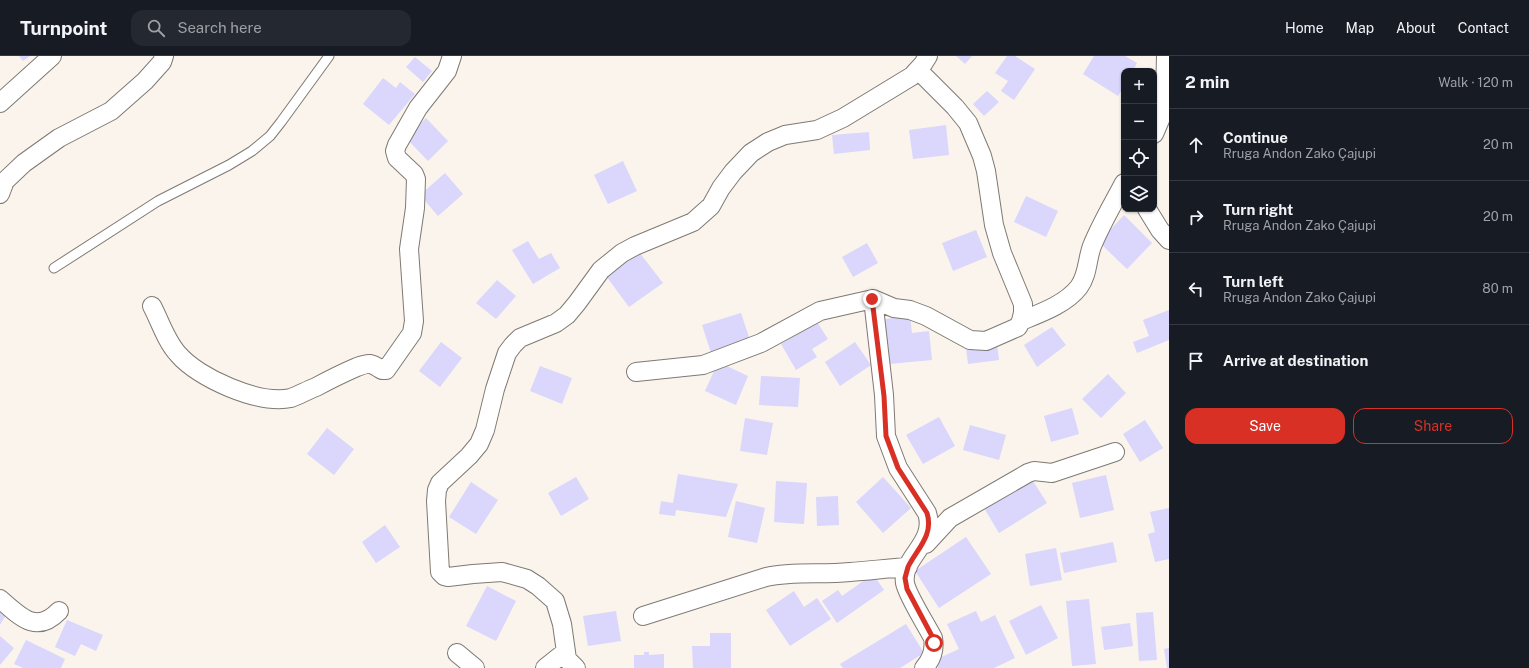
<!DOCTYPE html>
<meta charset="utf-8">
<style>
body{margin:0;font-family:"Public Sans",sans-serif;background:#242831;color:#f1f3f6}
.controls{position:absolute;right:12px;top:12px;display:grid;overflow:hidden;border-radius:8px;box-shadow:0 1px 3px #0004}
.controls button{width:36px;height:36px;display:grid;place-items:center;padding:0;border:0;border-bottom:1px solid #363941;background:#171b24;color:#f1f3f6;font:20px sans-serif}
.stop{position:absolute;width:12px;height:12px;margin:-9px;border:3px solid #d93025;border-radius:50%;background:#fff}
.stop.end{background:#d93025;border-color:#fff;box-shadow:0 1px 4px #0008}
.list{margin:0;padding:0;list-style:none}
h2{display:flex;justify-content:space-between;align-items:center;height:52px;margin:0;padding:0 16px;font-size:17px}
h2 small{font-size:13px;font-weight:400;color:#9ea1a6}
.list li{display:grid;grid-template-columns:26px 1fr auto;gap:12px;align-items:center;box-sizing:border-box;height:72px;padding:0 16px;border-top:1px solid #363941}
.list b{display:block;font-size:15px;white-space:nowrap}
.list p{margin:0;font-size:13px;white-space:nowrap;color:#9ea1a6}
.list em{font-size:13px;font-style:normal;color:#9ea1a6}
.actions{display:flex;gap:8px;padding:12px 16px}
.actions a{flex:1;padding:9px 0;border:1px solid #d93025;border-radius:12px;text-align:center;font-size:14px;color:#d93025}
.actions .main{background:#d93025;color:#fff}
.icon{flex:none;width:22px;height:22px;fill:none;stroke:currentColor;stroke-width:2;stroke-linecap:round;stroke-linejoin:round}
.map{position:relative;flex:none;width:1169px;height:612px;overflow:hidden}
header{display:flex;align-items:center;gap:24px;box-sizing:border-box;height:56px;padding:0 20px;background:#171b24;border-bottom:1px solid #363941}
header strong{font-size:19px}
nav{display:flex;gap:22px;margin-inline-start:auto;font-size:14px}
.search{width:280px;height:36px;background:#242831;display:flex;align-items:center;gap:10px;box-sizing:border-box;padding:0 14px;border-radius:12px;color:#9ea1a6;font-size:15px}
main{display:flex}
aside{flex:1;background:#171b24}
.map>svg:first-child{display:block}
</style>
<header>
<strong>Turnpoint</strong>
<div class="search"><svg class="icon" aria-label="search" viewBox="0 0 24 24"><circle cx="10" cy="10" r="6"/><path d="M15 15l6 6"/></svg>Search here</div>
<nav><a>Home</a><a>Map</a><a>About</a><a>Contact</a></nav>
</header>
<main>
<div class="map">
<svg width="1169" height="612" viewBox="0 0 1169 612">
<rect width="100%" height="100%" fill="#faf4ed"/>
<path fill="#dad6fc" d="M 19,0 L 30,0 L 23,5 Z
M 956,0 L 972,0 L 965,8 Z
M 1007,0 L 1015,0 L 1035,13 L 1014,44 L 1001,35 L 1008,25 L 995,17 Z
M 1094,0 L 1125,0 L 1137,7 L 1133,15 L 1124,15 L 1124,30 L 1118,40 L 1083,18 Z
M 415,1 L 432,15 L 423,26 L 406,11 Z
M 383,22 L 396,32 L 400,26 L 415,38 L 389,69 L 363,48 Z
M 987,35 L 999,46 L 984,60 L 973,48 Z
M 426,62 L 448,85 L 428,105 L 406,82 Z
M 946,69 L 949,99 L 913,103 L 909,74 Z
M 869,76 L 870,94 L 834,98 L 832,79 Z
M 623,105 L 637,135 L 608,148 L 594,119 Z
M 445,117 L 463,138 L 438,160 L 420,139 Z
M 1026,140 L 1058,155 L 1046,181 L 1014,166 Z
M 1124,159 L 1152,187 L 1127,213 L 1099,186 Z
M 976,174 L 987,201 L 953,215 L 942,187 Z
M 528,185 L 539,203 L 551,197 L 560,212 L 533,228 L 512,194 Z
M 867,187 L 878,207 L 853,221 L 842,201 Z
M 639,196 L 663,227 L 629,251 L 606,220 Z
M 497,224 L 516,240 L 496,263 L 476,247 Z
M 1169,254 L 1169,284 L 1137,297 L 1133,286 L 1149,280 L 1143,264 Z
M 741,257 L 751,287 L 712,300 L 702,269 Z
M 910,260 L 912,277 L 929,275 L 932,304 L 889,308 L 885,263 Z
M 817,266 L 828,283 L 812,293 L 817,301 L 796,314 L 781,288 Z
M 1052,271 L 1066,289 L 1037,311 L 1024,289 Z
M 441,286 L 462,302 L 440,331 L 419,315 Z
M 855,286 L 871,309 L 840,330 L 825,306 Z
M 997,288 L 999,304 L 968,308 L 966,292 Z
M 718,306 L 748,320 L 736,349 L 705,335 Z
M 540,310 L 572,322 L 562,348 L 530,335 Z
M 1108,318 L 1126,337 L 1101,362 L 1082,343 Z
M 761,320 L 800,322 L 798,351 L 759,349 Z
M 1072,352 L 1079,378 L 1051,386 L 1044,360 Z
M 939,361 L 955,390 L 923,408 L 906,379 Z
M 745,362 L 773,367 L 767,399 L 740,395 Z
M 1145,364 L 1163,392 L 1140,406 L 1123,378 Z
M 970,369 L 1006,379 L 999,404 L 963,394 Z
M 327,372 L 354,393 L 334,419 L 307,398 Z
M 678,418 L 738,428 L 726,461 L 676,454 L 675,460 L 659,458 L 661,445 L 673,447 Z
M 1106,419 L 1114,454 L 1080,462 L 1072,427 Z
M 576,421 L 589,443 L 561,460 L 548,437 Z
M 883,421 L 911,452 L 883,477 L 856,446 Z
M 1031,422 L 1047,447 L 999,477 L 984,452 Z
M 776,425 L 807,427 L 804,468 L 774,466 Z
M 471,426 L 498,444 L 476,478 L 449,461 Z
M 838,440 L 839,469 L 817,470 L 816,441 Z
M 736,445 L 765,452 L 757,487 L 728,481 Z
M 1169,452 L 1169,503 L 1155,506 L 1148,478 L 1155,476 L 1150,456 Z
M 385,469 L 400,491 L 376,507 L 362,486 Z
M 966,481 L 991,518 L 939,552 L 915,515 Z
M 1113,486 L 1117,506 L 1064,517 L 1060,497 Z
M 1056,492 L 1062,524 L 1030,530 L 1025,498 Z
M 873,518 L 884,534 L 837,567 L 822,545 L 838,534 L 842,540 Z
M 487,530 L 516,545 L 496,585 L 466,570 Z
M 794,535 L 804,551 L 817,542 L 831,563 L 790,590 L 766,554 Z
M 1089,543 L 1096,608 L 1072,610 L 1066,545 Z
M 1041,549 L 1058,582 L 1026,599 L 1009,565 Z
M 0,555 L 6,559 L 0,569 Z
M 616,555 L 621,585 L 588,590 L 583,560 Z
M 976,555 L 981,566 L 995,559 L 1015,602 L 994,612 L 938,612 L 935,604 L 959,593 L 947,568 Z
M 1153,556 L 1157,604 L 1139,605 L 1136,557 Z
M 67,564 L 103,579 L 96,595 L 81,588 L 75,600 L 55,591 Z
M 1130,567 L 1133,590 L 1104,594 L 1101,571 Z
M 906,568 L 924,597 L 900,612 L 843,612 L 840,608 Z
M 710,577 L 731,577 L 731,612 L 693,612 L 692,590 L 710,590 Z
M 0,580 L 14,592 L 0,609 Z
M 26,584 L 65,603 L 61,612 L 23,612 L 14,608 Z
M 1169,592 L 1169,612 L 1167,612 L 1164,593 Z
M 644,596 L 649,596 L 649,599 L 664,598 L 664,612 L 634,612 L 634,599 L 644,599 Z"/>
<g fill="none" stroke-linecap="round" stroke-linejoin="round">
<defs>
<path id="service" d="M 54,212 L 158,145 L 229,109 L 252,95 L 270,80 L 281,66 L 329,0"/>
<path id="minor" d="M 0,47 L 52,0
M 1154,78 L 1163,57 L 1165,42 L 1166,0
M 0,138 L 5,125 L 24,107 L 59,82 L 111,55 L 145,25 L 162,6 L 164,0
M 1147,153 L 1160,174 L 1169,184
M 873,243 L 884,339 L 886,380 L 898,412 L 927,457 C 937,487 901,501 905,527 C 907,539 927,570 933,582 C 935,593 932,603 924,612
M 152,250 C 160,265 166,285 178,298 C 198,322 259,349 291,342 C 299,339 308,334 316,331 C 329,324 343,317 357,311 C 370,306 371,307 382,314 L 386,314 L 412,277 L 414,265 L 409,193 L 415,152 L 416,123 L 414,118 L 397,102 L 395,95 L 397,89 L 418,52 L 447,15 L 452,0
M 1021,265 C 1041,257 1066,248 1079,231 C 1088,219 1087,203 1092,190 C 1101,168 1113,148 1124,127
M 636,316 L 703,309 L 761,287 L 820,255 L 873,243 L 894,252 L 910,254 L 926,260 L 970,284 L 986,285 L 1018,271 L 1021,265 L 1023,257 L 1023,248 L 1002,197 L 994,169 L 986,115 L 982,100 L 968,67 L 955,51 L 918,14
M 926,488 L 950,462 L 1028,417 L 1034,415 L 1052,417 L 1115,396
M 0,543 C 20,560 36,579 59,555
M 643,560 L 766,521 C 794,515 822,519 850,516 C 869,515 888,512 908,511
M 457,597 L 475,612
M 545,612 L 565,596
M 576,612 L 567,603 L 562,568 L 555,545 L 538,530 L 527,523 L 502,516 L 473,518 L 448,521 L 444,520 L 440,516 L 436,445 L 437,434 L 440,427 L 469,400 L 479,388 L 485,374 L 495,333 L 507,297 L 513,289 L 520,282 L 556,267 L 567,259 L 577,247 L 601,214 L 622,197 L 635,190 L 693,166 L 711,150 L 721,132 L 733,116 L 751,97 L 768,86 L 785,79 L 817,74 L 843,62 L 912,20 L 923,8 L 928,0"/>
</defs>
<use href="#service" stroke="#7f7973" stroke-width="11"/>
<use href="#minor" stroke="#7f7973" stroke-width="20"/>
<use href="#service" stroke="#fff" stroke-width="9"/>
<use href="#minor" stroke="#fff" stroke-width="18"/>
</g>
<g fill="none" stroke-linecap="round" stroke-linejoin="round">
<path stroke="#d93025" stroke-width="5" d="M 872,243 L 884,340 L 886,380 L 898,412 L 927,457 C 934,479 917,493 908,511 L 905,522 L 907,533 L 933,582 L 934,587"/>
</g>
</svg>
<div class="controls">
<button>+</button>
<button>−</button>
<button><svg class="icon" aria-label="locate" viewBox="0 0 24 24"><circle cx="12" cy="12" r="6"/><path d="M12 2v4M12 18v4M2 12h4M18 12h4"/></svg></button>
<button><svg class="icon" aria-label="layers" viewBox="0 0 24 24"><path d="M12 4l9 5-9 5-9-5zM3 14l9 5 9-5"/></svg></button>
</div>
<div class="stop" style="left:934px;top:587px"></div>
<div class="stop end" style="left:872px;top:243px"></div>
</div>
<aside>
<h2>2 min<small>Walk · 120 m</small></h2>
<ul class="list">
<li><svg class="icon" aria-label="ahead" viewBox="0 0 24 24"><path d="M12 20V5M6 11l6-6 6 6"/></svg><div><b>Continue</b><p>Rruga Andon Zako Çajupi</p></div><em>20 m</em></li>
<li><svg class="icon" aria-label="right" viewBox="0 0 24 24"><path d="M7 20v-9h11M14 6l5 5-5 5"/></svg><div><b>Turn right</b><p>Rruga Andon Zako Çajupi</p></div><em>20 m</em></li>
<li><svg class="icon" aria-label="left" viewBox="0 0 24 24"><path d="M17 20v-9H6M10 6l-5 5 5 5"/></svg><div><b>Turn left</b><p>Rruga Andon Zako Çajupi</p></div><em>80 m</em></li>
<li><svg class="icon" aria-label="arrive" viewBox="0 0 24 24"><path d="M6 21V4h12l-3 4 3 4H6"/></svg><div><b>Arrive at destination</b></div></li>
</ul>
<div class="actions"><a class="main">Save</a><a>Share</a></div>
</aside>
</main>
